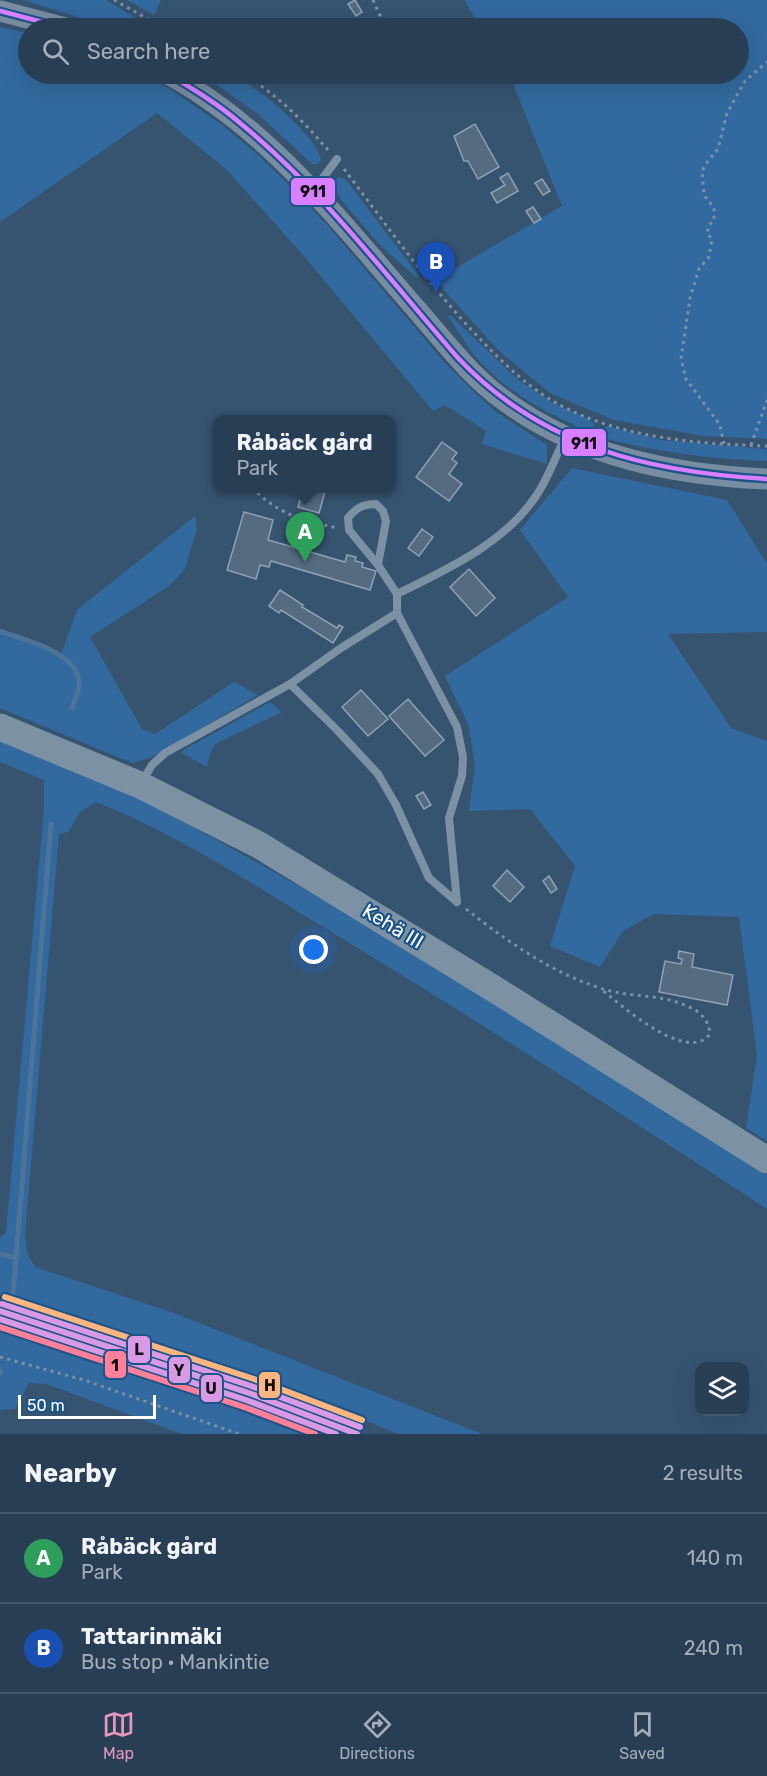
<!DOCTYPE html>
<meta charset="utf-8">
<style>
body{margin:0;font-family:Rubik,sans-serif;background:#30455a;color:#f1f3f6}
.controls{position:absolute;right:18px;bottom:18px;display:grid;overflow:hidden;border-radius:12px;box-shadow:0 6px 24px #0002}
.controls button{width:54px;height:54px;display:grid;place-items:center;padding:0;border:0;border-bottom:2px solid #44576b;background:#283e54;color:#f1f3f6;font:30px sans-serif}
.scale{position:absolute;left:18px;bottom:15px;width:138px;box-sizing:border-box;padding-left:6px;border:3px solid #fff;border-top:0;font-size:16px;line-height:21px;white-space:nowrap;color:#fff;-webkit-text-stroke:4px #1d5488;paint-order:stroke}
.you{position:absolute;left:314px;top:950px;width:21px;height:21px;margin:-15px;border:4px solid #fff;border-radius:50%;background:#1a73e8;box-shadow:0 0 0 9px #1a73e833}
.badge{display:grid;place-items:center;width:39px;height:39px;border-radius:50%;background:#e797bd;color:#fff;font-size:20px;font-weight:700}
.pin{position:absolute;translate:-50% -50px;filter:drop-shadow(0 2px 3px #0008)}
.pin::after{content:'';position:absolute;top:32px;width:21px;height:18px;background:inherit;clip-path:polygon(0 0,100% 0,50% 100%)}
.popup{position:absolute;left:213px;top:415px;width:183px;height:78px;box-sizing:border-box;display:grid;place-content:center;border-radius:12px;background:#283e54;filter:drop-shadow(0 2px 4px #0005);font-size:20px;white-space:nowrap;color:#a5aeb8}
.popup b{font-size:22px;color:#f1f3f6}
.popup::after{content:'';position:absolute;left:50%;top:100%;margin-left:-12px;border:12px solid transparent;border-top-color:#283e54}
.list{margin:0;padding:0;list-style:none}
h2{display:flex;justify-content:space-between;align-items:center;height:78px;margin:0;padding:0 24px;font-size:26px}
h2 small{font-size:20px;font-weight:400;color:#a5aeb8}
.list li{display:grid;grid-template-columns:39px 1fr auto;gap:18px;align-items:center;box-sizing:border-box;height:90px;padding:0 24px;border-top:2px solid #44576b}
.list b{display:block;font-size:22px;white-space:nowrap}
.list p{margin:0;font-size:20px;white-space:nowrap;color:#a5aeb8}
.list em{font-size:20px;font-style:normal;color:#a5aeb8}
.icon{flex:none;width:33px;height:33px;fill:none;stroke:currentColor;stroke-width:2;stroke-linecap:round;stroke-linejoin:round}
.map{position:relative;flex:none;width:767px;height:1434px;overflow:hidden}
.search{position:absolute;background:#283e54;box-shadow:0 6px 24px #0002;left:18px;right:18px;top:18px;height:66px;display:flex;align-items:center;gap:15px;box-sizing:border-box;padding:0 21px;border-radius:33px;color:#a5aeb8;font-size:22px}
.sheet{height:258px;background:#283e54}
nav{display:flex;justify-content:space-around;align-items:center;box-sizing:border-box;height:84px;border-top:2px solid #44576b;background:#283e54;font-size:16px;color:#a5aeb8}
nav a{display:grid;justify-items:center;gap:3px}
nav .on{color:#e797bd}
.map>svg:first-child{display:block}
</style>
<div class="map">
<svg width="767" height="1434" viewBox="0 0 767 1434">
<rect width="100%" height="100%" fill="#365370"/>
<path fill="#326a9f" d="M 23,0 L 106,0 L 153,28 L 113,28 Z
M 127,0 L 161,0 L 154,15 Z
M 464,0 L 767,0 L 767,439 L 704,436 L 614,420 L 550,393 L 498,350 L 435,280 L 562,206 L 509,74 L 738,74 L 738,28 L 481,28 Z
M 0,27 L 28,33 L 28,74 L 141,74 L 170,89 L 222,125 L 257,154 L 291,187 L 328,226 L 446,364 L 472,390 L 496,412 L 547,445 L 547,464 L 481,444 L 486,431 L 445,405 L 433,411 L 303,255 L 226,169 L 157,113 L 0,222 Z
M 202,74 C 210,73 222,71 230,74 C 251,80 320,139 321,160 L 317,164 L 312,164 L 259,115 Z
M 340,177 L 347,181 L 419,276 L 417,278 L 381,246 L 342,201 L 336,191 L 335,184 L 337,178 Z
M 450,315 L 517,379 L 553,403 L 589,419 L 594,424 L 590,433 C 549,414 503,391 474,355 C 465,343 457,329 448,316 Z
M 607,426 L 662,440 L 767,449 L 767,461 C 710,459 655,452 600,437 L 602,429 Z
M 572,468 L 727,500 L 767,564 L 767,632 L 668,634 L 731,728 L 767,741 L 767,1141 L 746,1128 L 757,1055 L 739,917 L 654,914 L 623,931 L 600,967 L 550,946 L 575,866 L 530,809 L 469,811 L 475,766 L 469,727 L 445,676 L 568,597 L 520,530 Z
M 195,516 L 197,529 L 185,569 L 169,586 L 90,637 L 142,729 L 155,734 L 234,682 L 258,695 L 152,757 L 132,763 L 0,708 L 0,631 L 61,654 L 77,610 Z
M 270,702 L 282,712 L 215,744 L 210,754 L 207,767 L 180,752 Z
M 0,740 C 93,772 180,819 265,867 C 437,962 600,1072 767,1175 L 767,1209 C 625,1116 483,1024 338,936 C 260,889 182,836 96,802 L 80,812 L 68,832 L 59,834 L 25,1234 L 27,1253 L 35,1267 L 174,1313 L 482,1434 L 398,1434 L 325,1404 L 0,1301 L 0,1238 L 6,1232 L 44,808 L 44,780 L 0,762 Z
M 0,1331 L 311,1434 L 182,1434 L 46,1384 L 29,1383 L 15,1409 L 0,1410 Z"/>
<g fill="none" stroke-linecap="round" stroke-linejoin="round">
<path stroke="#4e7399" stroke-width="5" d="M 0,631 C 24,640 81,653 79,685 C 79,692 74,701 72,708
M 0,1254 L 17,1258
M 13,1295 L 51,824
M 0,1373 L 0,1371"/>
</g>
<path fill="#546b82" stroke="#90a2b3" stroke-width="1.5" d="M 355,0 L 362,12 L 356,16 L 348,4 Z
M 389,75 L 389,74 L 411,74 L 398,82 L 393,75 L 391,77 Z
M 475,124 L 499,167 L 478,179 L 468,161 L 464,161 L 454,136 Z
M 508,173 L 518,191 L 497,203 L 491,193 L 505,185 L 500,178 Z
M 542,179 L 550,191 L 543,195 L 535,183 Z
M 533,207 L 541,219 L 534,223 L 526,211 Z
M 442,442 L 457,453 L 452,459 L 457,463 L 449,474 L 462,484 L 449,501 L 416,477 Z
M 303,488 L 326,488 L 319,513 L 298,507 Z
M 244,512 L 273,520 L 268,540 L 345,562 L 347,555 L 356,557 L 355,561 L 363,563 L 362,567 L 376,571 L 370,590 L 271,561 L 269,567 L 260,565 L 256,579 L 227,570 Z
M 422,529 L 433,537 L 419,556 L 408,548 Z
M 469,569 L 495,598 L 476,616 L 450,587 Z
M 280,590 L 303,605 L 302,607 L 337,628 L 339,625 L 343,627 L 333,643 L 281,610 L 279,613 L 269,606 Z
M 361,690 L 388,719 L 368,736 L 342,707 Z
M 408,699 L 444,740 L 425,756 L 389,716 Z
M 423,792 L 431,805 L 424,809 L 416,796 Z
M 507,870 L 524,887 L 510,902 L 493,886 Z
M 549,876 L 557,889 L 551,893 L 543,881 Z
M 679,951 L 694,954 L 692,967 L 733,975 L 727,1005 L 659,992 L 665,961 L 681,964 L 682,959 L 678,958 Z"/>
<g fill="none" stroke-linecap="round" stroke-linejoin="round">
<path stroke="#7d91a5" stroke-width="3" stroke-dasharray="3 4.5" stroke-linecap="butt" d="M 114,0 L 164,28
M 373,0 L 379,14 L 395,28
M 242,74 C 276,93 302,120 328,150
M 344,169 C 388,227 430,287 481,340 C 507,367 535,394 570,410 C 630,439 702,444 767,446
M 724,444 L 720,425 L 686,379 L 681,359 L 690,298 L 699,269 L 709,257 L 712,239 L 707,233 L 709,225 L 714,220 L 714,208 L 704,195 L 702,171 L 708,161 L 718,149 L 727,113 L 745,81 L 767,62
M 751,445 L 767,400
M 252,488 C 279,514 302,521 338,528
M 466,909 C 507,941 550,972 600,988 C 628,998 661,993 689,1007 C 701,1012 709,1021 710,1034 C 687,1064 622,1006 601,989
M 0,1357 L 84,1380 L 239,1434"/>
<path stroke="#7d91a5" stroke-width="8" d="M 314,190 L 337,159
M 378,565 L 386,521 L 383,511 L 376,504 C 363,504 356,508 348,518 L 349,530 L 378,565 L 397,594 C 446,570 505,543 536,496 C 548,479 555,457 565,438
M 397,613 L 457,727 L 463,757 L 462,776 L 449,818 L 457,902
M 290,684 L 337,730 L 378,774 L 396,805 L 429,878 L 457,902
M 143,780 L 152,765 L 165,753 L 290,684 L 341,648 L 397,613 L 397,594"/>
<path stroke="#788da1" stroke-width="21" d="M 0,11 L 65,28
M 168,74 C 270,129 342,224 417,310 C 444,341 471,377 505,401 C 581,457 675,475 767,479"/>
<path stroke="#7d91a4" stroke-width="27" d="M 0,727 L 140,785 L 259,845 L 491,987 L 767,1160"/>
<defs>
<path id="bus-1" d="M 0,11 L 65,28
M 168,74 C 193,89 218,104 240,123 C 323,191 388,278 458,358 C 542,447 649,472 767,479"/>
</defs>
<use href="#bus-1" stroke="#1d5488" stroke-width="9"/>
<use href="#bus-1" stroke="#d880ff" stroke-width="4.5"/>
<defs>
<path id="rail-1" d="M 0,1311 L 249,1393 L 357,1434"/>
<path id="rail-2" d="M 0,1319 L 246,1400 L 336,1434"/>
<path id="rail-3" d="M 2,1304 L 251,1386 L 360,1427"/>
<path id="rail-4" d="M 0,1327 L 244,1407 L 315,1434"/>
<path id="rail-5" d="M 5,1297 L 254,1379 L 362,1420"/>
</defs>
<use href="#rail-1" stroke="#1d5488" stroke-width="10"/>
<use href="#rail-2" stroke="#1d5488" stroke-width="10"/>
<use href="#rail-3" stroke="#1d5488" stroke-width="10"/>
<use href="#rail-4" stroke="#1d5488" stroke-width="10"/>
<use href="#rail-5" stroke="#1d5488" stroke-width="10"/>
<use href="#rail-1" stroke="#d99ae5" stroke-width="6"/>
<use href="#rail-2" stroke="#d99ae5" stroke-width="6"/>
<use href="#rail-3" stroke="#d99ae5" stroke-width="6"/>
<use href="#rail-4" stroke="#ff8098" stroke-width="6"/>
<use href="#rail-5" stroke="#ffb580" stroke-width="6"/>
</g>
<g text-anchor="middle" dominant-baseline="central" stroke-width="4.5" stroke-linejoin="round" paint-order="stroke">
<g font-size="20" fill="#fff" stroke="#1d5488">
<text transform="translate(393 926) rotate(31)">Kehä III</text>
</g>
</g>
<g stroke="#1d5488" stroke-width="2">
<rect x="290" y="177" width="46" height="29" rx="6" fill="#d880ff"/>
<rect x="561" y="428" width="46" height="29" rx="6" fill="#d880ff"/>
<rect x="127" y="1335" width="24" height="29" rx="6" fill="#d99ae5"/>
<rect x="104" y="1350" width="23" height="29" rx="6" fill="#ff8098"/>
<rect x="168" y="1356" width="23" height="28" rx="6" fill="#d99ae5"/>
<rect x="258" y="1371" width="23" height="28" rx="6" fill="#ffb580"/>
<rect x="200" y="1374" width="23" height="29" rx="6" fill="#d99ae5"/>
</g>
<g font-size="16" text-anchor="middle" font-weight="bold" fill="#111">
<text x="313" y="197">911</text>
<text x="584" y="449">911</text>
<text x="139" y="1355">L</text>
<text x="115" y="1371">1</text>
<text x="179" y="1376">Y</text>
<text x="270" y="1391">H</text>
<text x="211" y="1394">U</text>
</g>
</svg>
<div class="controls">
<button><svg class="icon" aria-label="layers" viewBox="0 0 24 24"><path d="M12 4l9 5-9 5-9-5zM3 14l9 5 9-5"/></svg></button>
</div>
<div class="scale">50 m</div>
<div class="you"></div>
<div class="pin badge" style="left:305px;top:562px;background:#2e9e5b">A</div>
<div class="popup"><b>Råbäck gård</b>Park</div>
<div class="pin badge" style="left:436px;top:292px;background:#1a4fb4">B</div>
<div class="search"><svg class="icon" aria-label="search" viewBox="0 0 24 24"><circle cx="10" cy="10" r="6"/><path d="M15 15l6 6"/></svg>Search here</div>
</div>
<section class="sheet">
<h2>Nearby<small>2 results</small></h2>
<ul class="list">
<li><span class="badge" style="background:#2e9e5b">A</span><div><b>Råbäck gård</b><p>Park</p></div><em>140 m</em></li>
<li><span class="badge" style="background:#1a4fb4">B</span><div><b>Tattarinmäki</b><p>Bus stop · Mankintie</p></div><em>240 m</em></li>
</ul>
</section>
<nav>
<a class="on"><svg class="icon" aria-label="map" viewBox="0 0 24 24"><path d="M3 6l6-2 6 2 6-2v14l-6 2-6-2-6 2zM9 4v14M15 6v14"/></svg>Map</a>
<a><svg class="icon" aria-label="directions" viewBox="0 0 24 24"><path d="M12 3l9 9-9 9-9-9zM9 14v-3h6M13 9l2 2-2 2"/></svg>Directions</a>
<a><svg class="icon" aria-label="saved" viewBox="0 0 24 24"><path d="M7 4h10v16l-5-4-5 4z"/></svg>Saved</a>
</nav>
